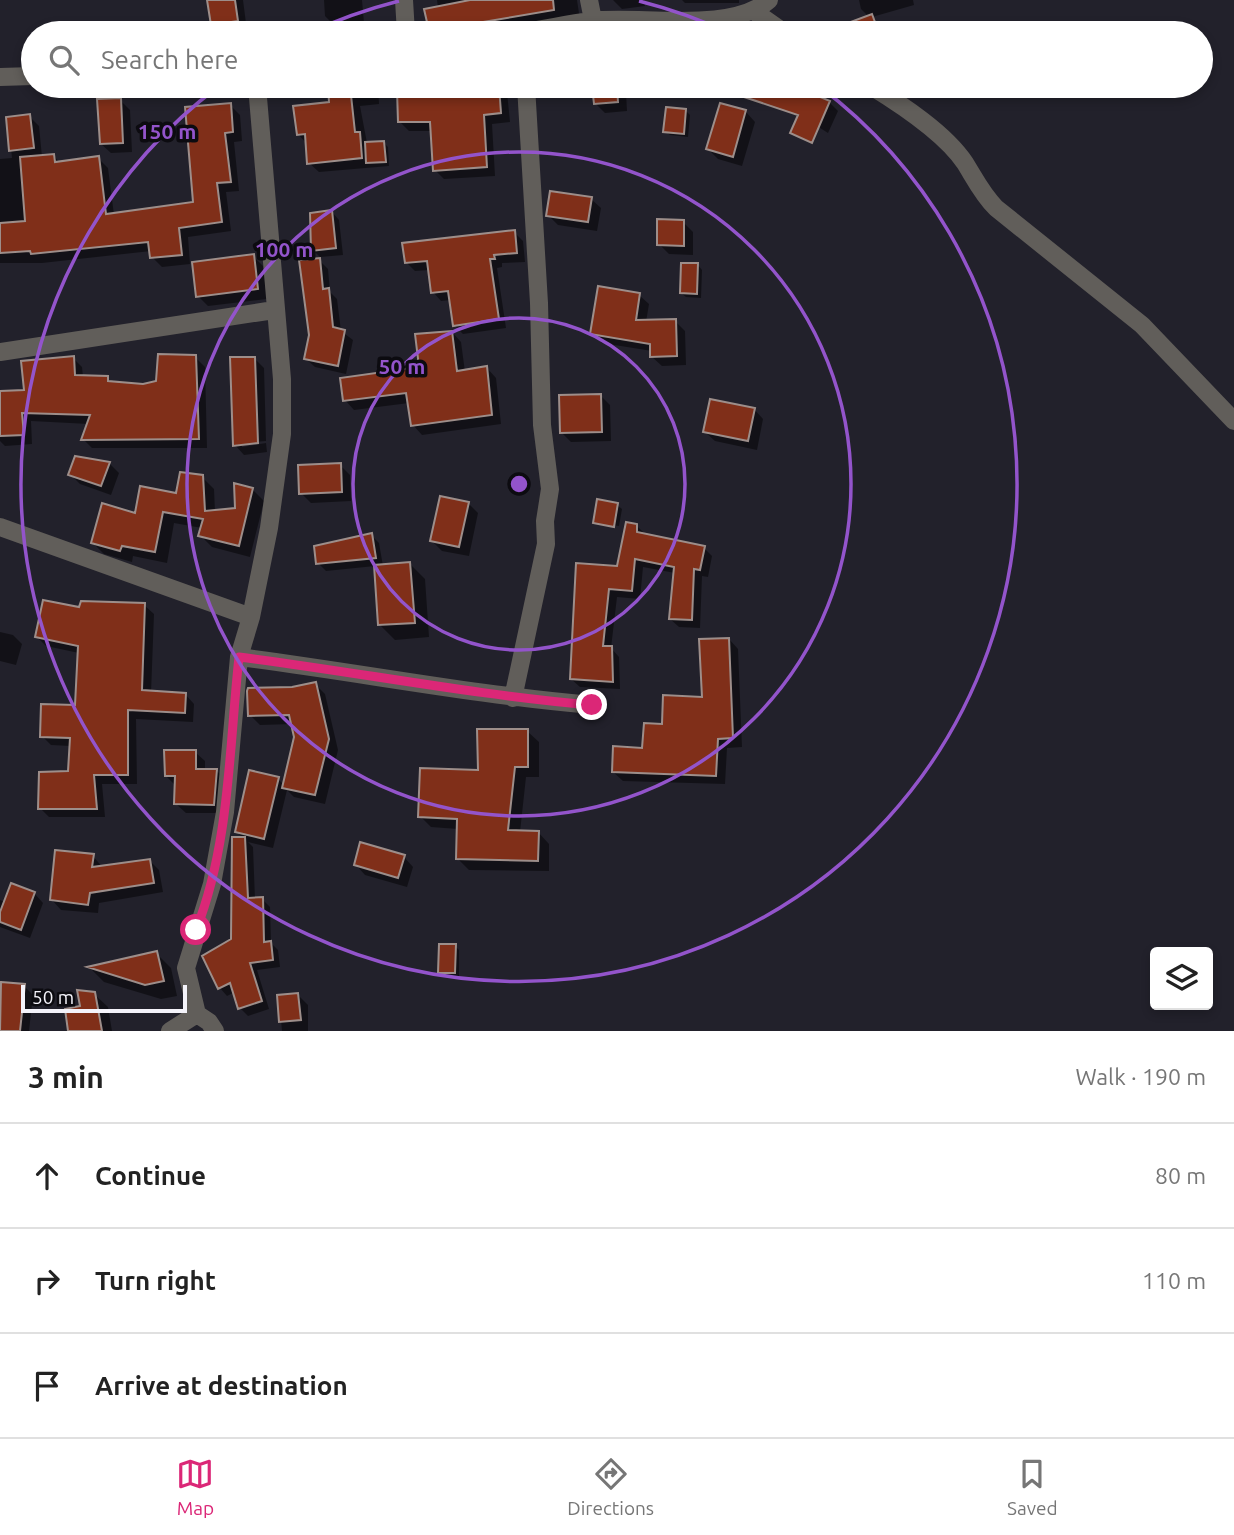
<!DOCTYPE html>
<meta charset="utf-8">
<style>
body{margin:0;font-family:Ubuntu,sans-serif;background:#f2f2f2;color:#222}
.controls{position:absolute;right:21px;bottom:21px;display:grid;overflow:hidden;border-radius:7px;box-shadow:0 4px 10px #0003}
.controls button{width:63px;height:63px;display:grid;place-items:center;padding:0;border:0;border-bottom:2px solid #e0e0e0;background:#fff;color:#222;font:35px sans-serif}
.scale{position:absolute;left:21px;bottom:18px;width:166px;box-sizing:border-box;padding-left:7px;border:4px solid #f4f3fa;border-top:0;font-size:19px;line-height:24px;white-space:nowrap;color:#f4f3fa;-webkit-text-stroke:5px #0c0b10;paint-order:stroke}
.stop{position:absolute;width:21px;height:21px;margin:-16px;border:5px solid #db2777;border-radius:50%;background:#fff}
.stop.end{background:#db2777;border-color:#fff;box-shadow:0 2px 7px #0008}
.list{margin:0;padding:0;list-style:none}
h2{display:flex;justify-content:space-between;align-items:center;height:91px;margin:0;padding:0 28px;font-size:30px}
h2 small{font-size:23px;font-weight:400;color:#767676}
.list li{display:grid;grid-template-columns:46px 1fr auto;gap:21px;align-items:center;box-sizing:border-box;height:105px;padding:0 28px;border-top:2px solid #e0e0e0}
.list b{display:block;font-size:26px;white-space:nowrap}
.list em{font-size:23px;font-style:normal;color:#767676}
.icon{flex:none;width:38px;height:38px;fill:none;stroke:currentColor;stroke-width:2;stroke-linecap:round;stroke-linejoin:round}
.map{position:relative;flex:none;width:1234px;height:1031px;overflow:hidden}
.search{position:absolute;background:#fff;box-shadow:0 4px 10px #0003;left:21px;right:21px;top:21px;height:77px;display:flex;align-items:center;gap:18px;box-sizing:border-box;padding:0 24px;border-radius:38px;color:#767676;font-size:26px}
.sheet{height:406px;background:#fff}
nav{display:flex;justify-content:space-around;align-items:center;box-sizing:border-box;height:98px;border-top:2px solid #e0e0e0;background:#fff;font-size:19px;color:#767676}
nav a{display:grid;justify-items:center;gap:4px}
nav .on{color:#db2777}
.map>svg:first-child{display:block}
</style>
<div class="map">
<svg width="1234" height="1031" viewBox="0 0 1234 1031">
<rect width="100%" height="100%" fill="#22212b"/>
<path fill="#0007" d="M 209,0 L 243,0 L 247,31 L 222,33 L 212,24 Z
M 324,0 L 362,0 L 364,23 L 335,26 L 325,16 Z
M 437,0 L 577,0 L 580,20 L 559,19 L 478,33 L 433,33 L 431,31 L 438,8 Z
M 613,0 L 644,0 L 645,6 L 622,9 Z
M 682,0 L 739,0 L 739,3 L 685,3 Z
M 859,0 L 913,0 L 914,5 L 872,17 L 883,33 L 833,33 L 832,31 L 869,17 L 861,9 Z
M 330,86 L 378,86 L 379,104 L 360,106 L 367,143 L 384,143 L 388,147 L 389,166 L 319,172 L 309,163 L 307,144 L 298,134 L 331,103 Z
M 500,86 L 507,92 L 510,122 L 492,124 L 495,176 L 444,179 L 435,170 L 432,131 L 409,131 L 400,122 L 456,91 L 456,88 Z
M 594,86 L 648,86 L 649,90 L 626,93 L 627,111 L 605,113 L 595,103 Z
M 754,86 L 793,86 L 829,102 L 838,111 L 828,133 Z
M 120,100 L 130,110 L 132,152 L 111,153 L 101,144 Z
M 230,105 L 240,115 L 242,141 L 234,142 L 239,191 L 226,192 L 231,231 L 188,237 L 190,264 L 162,267 L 152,257 L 151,251 L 42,263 L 0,263 L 0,159 L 12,158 L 8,119 L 29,116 L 39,126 L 42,157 L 54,156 L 60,163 L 98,158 L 108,168 L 114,215 L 195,203 Z
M 721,105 L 746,112 L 755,122 L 742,166 L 718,159 L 708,149 Z
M 686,111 L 690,115 L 688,137 L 670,135 L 665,131 Z
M 591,199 L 601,208 L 597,231 L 558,225 L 548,215 Z
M 332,212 L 339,220 L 343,255 L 320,257 L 313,250 Z
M 683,222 L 693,232 L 693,255 L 669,254 L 659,244 Z
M 514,232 L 523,241 L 525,262 L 502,263 L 502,267 L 497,268 L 506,328 L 463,334 L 454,325 L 451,300 L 441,301 L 433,292 L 430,270 L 415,271 L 406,262 Z
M 253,256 L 263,266 L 267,299 L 208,306 L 198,296 Z
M 319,260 L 328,269 L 330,292 L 337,299 L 341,331 L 353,340 L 346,374 L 315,367 L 306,359 Z
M 698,265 L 702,270 L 701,298 L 686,297 L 681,293 Z
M 639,295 L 649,304 L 646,322 L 675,321 L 685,331 L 686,365 L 662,366 L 652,357 L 652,351 L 602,343 L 592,333 Z
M 452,332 L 461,342 L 465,372 L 487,368 L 496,378 L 501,424 L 422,435 L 413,425 L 409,403 L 354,410 L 345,400 L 421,368 Z
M 195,357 L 205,367 L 207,448 L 92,448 L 83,439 L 89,424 L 31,421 L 32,444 L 5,446 L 0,441 L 0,393 L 26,391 L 73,358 L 82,367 L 83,377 L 107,378 L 112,383 L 143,386 L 158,383 Z
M 254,358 L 264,368 L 266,441 L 242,443 L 242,447 L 266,443 L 267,452 L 244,455 L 235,445 Z
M 601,396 L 610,405 L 611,441 L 571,442 L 561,432 Z
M 754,409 L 763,419 L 757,450 L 715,441 L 705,432 Z
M 109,463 L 119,473 L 111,495 L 80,484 L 70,474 Z
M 340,465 L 350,475 L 351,501 L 311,503 L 301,493 Z
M 202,477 L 214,489 L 215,512 L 237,510 L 252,489 L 264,501 L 250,557 L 212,547 L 200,535 L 202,528 L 174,523 L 167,563 L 133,556 L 132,562 L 104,554 L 93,543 L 136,515 L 178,495 Z
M 468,503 L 478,513 L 469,556 L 442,551 L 432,541 Z
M 617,505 L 622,509 L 619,526 L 595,523 Z
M 636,525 L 645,534 L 704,548 L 712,556 L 708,577 L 702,576 L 700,628 L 679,627 L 670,619 L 675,573 L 643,567 L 640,599 L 617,597 L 611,648 L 619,657 L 620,689 L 580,687 L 571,679 L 577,565 L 619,568 Z
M 371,535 L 379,543 L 383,566 L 410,564 L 425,579 L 429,637 L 395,640 L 380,625 L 375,566 L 326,571 L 318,563 Z
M 144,605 L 154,614 L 151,693 L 185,694 L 194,704 L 193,722 L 136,719 L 137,784 L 102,784 L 105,817 L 49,817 L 40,808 L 69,773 L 71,746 L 51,745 L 42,736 L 77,707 L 79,653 L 46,646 L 37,637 L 81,609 Z
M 0,632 L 13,635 L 22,644 L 16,665 L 0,661 Z
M 729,639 L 738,649 L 742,747 L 727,748 L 725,784 L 623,781 L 613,772 L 644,750 L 664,726 L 703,698 Z
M 315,684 L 325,694 L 338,750 L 325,804 L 294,797 L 287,790 L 273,848 L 248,842 L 253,847 L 255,900 L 262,899 L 270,907 L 271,943 L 278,950 L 280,967 L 257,970 L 269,1009 L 248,1016 L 240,1008 L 235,992 L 227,996 L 220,988 L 233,940 L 244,839 L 237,832 L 278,779 L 284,785 L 296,737 L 293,724 L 260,725 L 250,715 L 292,689 Z
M 527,731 L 539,742 L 539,777 L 526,777 L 520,832 L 538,832 L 549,844 L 549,871 L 469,870 L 458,859 L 458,829 L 431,827 L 420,816 L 479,772 Z
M 195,752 L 205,761 L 205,771 L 217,771 L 226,780 L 223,813 L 186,813 L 176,804 L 176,786 L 166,776 Z
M 93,856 L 103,868 L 149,860 L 159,870 L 163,892 L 99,903 L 98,913 L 61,910 L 52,900 Z
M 404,857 L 413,867 L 407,887 L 365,875 L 356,865 Z
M 34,893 L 43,903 L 30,938 L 0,927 L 0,900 L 5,902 Z
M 455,946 L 459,950 L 459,977 L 444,977 L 440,972 Z
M 156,953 L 171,968 L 177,996 L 161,999 L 104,982 L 90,968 Z
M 24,986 L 33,995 L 29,1031 L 0,1031 L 0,990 Z
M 94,994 L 108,1007 L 112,1031 L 70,1031 Z
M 298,995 L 308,1005 L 308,1031 L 282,1031 L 279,997 Z"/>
<path fill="#802f19" stroke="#9d8e8a" stroke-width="2" d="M 207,0 L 235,0 L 238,21 L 211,25 Z
M 470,0 L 553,0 L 554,10 L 429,31 L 424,9 Z
M 872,14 L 879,33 L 825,33 L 824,32 Z
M 328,86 L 350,86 L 355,132 L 360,132 L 362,158 L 307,164 L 305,134 L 297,135 L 293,106 L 329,102 Z
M 454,86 L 499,86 L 501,113 L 484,115 L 487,167 L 433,171 L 430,122 L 398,122 L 397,90 L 454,89 Z
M 592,86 L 617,86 L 618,102 L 594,104 Z
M 721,86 L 794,86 L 830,101 L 812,143 L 790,133 L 798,115 L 720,89 Z
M 121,98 L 123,143 L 100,144 L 97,99 Z
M 231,103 L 233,132 L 225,133 L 231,182 L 217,183 L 222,222 L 179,228 L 182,255 L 150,258 L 148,242 L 31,254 L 30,251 L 0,253 L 0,223 L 25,221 L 20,157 L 54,154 L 55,162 L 99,156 L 106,214 L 193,202 L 185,107 Z
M 720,103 L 746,110 L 733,157 L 706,149 Z
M 666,107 L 686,109 L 684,134 L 663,132 Z
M 30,114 L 34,148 L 9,151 L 6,117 Z
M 384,141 L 386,162 L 366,163 L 365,142 Z
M 550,191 L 592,197 L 588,222 L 546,216 Z
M 332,210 L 336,248 L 311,251 L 310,213 Z
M 657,219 L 684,220 L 684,246 L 657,245 Z
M 515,230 L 517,253 L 494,255 L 495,259 L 490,259 L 499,319 L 453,326 L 448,291 L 431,293 L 427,261 L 405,263 L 402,243 Z
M 254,254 L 258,289 L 196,297 L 192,262 Z
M 320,258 L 323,289 L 329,288 L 333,327 L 345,330 L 338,366 L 304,359 L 309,335 L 299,260 Z
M 681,263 L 698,263 L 697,294 L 680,293 Z
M 598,286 L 640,293 L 636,320 L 676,319 L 677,356 L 650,357 L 650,344 L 590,334 Z
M 452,331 L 457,371 L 487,366 L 492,415 L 411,426 L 406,393 L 343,401 L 340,378 L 419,367 L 415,334 Z
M 158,354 L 196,355 L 199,439 L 81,440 L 90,415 L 22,413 L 24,435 L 0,436 L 0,391 L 24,390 L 21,361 L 74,356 L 75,375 L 108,376 L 108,381 L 143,384 L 156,381 Z
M 230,357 L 255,357 L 258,443 L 233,446 Z
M 601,394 L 602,432 L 560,433 L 559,395 Z
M 710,399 L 755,408 L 748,441 L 703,432 Z
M 75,456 L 110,462 L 101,486 L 68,475 Z
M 341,463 L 342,492 L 299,494 L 298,465 Z
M 180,472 L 203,475 L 205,511 L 235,508 L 234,483 L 253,488 L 239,546 L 198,536 L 203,519 L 163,512 L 155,552 L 122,546 L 120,551 L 91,543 L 102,503 L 135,513 L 140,486 L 176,493 Z
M 440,496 L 469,502 L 459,547 L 430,541 Z
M 597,499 L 618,503 L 614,527 L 593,523 Z
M 626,522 L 637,524 L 637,532 L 705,546 L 700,570 L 694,569 L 692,620 L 669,619 L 674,567 L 635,559 L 632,591 L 609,589 L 603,646 L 612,646 L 613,682 L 570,679 L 576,563 L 617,566 Z
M 372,533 L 376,558 L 316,564 L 314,546 Z
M 410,562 L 415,623 L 378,625 L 374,565 Z
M 43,600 L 79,607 L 81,601 L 145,603 L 142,690 L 186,693 L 185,713 L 128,710 L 128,775 L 94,775 L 97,809 L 38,809 L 39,772 L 68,771 L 70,738 L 40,737 L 41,704 L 75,705 L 78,646 L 35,637 Z
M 729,638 L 733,738 L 718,739 L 716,776 L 612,772 L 613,746 L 642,748 L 644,723 L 662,724 L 663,695 L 702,697 L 699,639 Z
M 316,682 L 329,739 L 315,795 L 282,788 L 294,737 L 289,715 L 248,716 L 247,691 L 248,688 L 292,687 Z
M 477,729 L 528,729 L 528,767 L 515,767 L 508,830 L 539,831 L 538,861 L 456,859 L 457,819 L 418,817 L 420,768 L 478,770 Z
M 164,750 L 196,750 L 196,769 L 217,769 L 214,805 L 174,804 L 175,776 L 165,776 Z
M 249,770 L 279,777 L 264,839 L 235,832 Z
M 232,837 L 245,837 L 248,898 L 263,897 L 264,942 L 271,941 L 273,960 L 250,963 L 262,1001 L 238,1009 L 230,983 L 218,989 L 202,956 L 231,939 Z
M 360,842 L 405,855 L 398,878 L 354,865 Z
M 55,850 L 94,854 L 92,867 L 150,859 L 154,883 L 90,893 L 88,905 L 50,900 Z
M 11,883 L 35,892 L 21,930 L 0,922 L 0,912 Z
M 439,944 L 456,944 L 455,973 L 438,973 Z
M 157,951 L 164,981 L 145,985 L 87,967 Z
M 1,982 L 25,984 L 20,1031 L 0,1031 Z
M 77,990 L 95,992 L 102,1031 L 68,1031 L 65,1009 L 80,1006 Z
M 298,993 L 301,1020 L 279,1022 L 277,995 Z"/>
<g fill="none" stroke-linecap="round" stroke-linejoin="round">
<path stroke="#615e5a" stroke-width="18" d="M 404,0 L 406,33
M 589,0 L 593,20
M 755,12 L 785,33
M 516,33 C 541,30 566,24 591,21 C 639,15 731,34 769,0
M 0,77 L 33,76
M 871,86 C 902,105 945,133 965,163 C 975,179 982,194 996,208 L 1142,325 L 1234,421
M 0,352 L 274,310
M 0,527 L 251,617
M 239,657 C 357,672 474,695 592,705
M 513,698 L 546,544 L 545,521 L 550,489 L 542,425 L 539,303 L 526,86
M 170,1031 L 197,1014
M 215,1031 L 209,1022 L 197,1014 L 186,968 L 212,884 L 225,812 L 239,657 L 251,617 L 269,528 L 282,434 L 282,379 L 257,86"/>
</g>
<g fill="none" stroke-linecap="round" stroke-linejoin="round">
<path stroke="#db2777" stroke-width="9" d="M 196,930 C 230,844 229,748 239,657 C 357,672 474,695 592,705"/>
</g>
<g fill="none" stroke="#9354cb" stroke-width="3.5">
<circle cx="519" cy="484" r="166"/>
<circle cx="519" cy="484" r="332"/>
<path d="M309 33A498 498 0 0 1 399 1M639 1A498 498 0 0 1 729 33M819 86A498 498 0 1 1 219 86"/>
</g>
<circle cx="519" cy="484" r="10" fill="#9354cb" stroke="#0c0b10" stroke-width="3.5"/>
<g font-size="21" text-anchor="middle" font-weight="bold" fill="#9354cb" stroke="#0c0b10" stroke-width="7" stroke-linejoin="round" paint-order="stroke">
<text x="167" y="139">150 m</text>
<text x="284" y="257">100 m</text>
<text x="402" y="374">50 m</text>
</g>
</svg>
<div class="controls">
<button><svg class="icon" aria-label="layers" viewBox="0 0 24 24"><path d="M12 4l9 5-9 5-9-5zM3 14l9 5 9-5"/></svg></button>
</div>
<div class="scale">50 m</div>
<div class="stop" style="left:196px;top:930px"></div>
<div class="stop end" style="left:592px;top:705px"></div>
<div class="search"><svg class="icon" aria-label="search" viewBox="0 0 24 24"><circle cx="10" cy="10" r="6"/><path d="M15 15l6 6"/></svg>Search here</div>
</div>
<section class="sheet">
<h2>3 min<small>Walk · 190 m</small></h2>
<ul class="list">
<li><svg class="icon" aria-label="ahead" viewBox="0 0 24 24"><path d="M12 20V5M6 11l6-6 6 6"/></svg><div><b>Continue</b></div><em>80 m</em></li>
<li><svg class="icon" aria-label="right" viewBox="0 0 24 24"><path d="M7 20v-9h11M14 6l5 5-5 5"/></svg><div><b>Turn right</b></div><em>110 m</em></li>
<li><svg class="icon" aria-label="arrive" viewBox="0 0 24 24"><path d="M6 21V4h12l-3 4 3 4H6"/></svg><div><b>Arrive at destination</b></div></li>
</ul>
</section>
<nav>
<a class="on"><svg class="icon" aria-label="map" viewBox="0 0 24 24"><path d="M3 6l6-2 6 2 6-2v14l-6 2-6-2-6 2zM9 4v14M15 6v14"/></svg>Map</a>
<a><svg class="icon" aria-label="directions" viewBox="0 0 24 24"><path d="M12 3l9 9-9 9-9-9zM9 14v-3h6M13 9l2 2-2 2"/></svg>Directions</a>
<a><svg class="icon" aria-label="saved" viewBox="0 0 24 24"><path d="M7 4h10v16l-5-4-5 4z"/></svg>Saved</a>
</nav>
